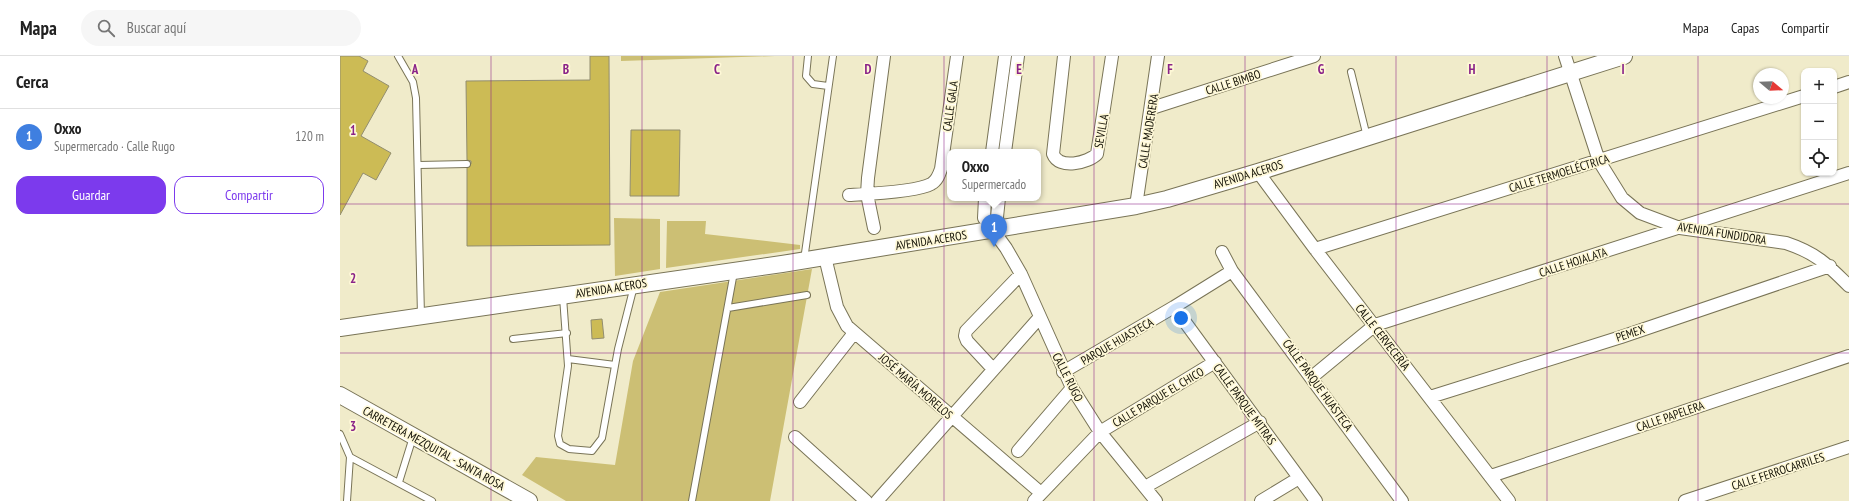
<!DOCTYPE html>
<html lang="es">
<meta charset="utf-8">
<style>
body{margin:0;font-family:"PT Sans Narrow",sans-serif;background:#f6f6f6;color:#222}
.controls{position:absolute;right:12px;top:12px;display:grid;overflow:hidden;border-radius:8px;box-shadow:0 1px 3px #0004}
.controls button{width:36px;height:36px;display:grid;place-items:center;padding:0;border:0;border-bottom:1px solid #e0e0e0;background:#fff;color:#222;font:20px sans-serif}
.compass{position:absolute;left:1413px;top:12px;width:36px;height:36px;border-radius:50%;background:#fff;box-shadow:0 1px 3px #0004;rotate:109deg}
.you{position:absolute;left:841px;top:262px;width:14px;height:14px;margin:-10px;border:3px solid #fff;border-radius:50%;background:#1a73e8;box-shadow:0 0 0 6px #1a73e833}
.badge{display:grid;place-items:center;width:26px;height:26px;border-radius:50%;background:#7c3aed;color:#fff;font-size:13px;font-weight:700}
.pin{position:absolute;translate:-50% -33px;filter:drop-shadow(0 1px 2px #0008)}
.pin::after{content:'';position:absolute;top:21px;width:14px;height:12px;background:inherit;clip-path:polygon(0 0,100% 0,50% 100%)}
.popup{position:absolute;left:607px;top:93px;width:94px;height:52px;box-sizing:border-box;display:grid;place-content:center;border-radius:8px;background:#fff;filter:drop-shadow(0 1px 3px #0005);font-size:13px;white-space:nowrap;color:#767676}
.popup b{font-size:15px;color:#222}
.popup::after{content:'';position:absolute;left:50%;top:100%;margin-left:-8px;border:8px solid transparent;border-top-color:#fff}
.list{margin:0;padding:0;list-style:none}
h2{display:flex;justify-content:space-between;align-items:center;height:52px;margin:0;padding:0 16px;font-size:17px}
h2 small{font-size:13px;font-weight:400;color:#767676}
.list li{display:grid;grid-template-columns:26px 1fr auto;gap:12px;align-items:center;box-sizing:border-box;height:56px;padding:0 16px;border-top:1px solid #e0e0e0}
.list b{display:block;font-size:15px;white-space:nowrap}
.list p{margin:0;font-size:13px;white-space:nowrap;color:#767676}
.list em{font-size:13px;font-style:normal;color:#767676}
.actions{display:flex;gap:8px;padding:12px 16px}
.actions a{flex:1;padding:9px 0;border:1px solid #7c3aed;border-radius:12px;text-align:center;font-size:14px;color:#7c3aed}
.actions .main{background:#7c3aed;color:#fff}
.icon{flex:none;width:22px;height:22px;fill:none;stroke:currentColor;stroke-width:2;stroke-linecap:round;stroke-linejoin:round}
.map{position:relative;flex:none;width:1509px;height:445px;overflow:hidden}
header{display:flex;align-items:center;gap:24px;box-sizing:border-box;height:56px;padding:0 20px;background:#fff;border-bottom:1px solid #e0e0e0}
header strong{font-size:19px}
nav{display:flex;gap:22px;margin-inline-start:auto;font-size:14px}
.search{width:280px;height:36px;background:#f6f6f6;display:flex;align-items:center;gap:10px;box-sizing:border-box;padding:0 14px;border-radius:22px;color:#767676;font-size:15px}
main{display:flex}
aside{flex:1;background:#fff}
.map>svg:first-child{display:block}
</style>
<header>
<strong>Mapa</strong>
<div class="search"><svg class="icon" aria-label="search" viewBox="0 0 24 24"><circle cx="10" cy="10" r="6"/><path d="M15 15l6 6"/></svg>Buscar aquí</div>
<nav><a>Mapa</a><a>Capas</a><a>Compartir</a></nav>
</header>
<main>
<aside>
<h2>Cerca<small></small></h2>
<ul class="list">
<li><span class="badge" style="background:#3f7fe0">1</span><div><b>Oxxo</b><p>Supermercado · Calle Rugo</p></div><em>120 m</em></li>
</ul>
<div class="actions"><a class="main">Guardar</a><a>Compartir</a></div>
</aside>
<div class="map">
<svg width="1509" height="445" viewBox="0 0 1509 445">
<rect width="100%" height="100%" fill="#f0ebca"/>
<path fill="#ccbf74" d="M 281,0 L 435,0 L 281,5 Z
M 274,162 L 320,163 L 320,213 L 275,220 Z
M 327,165 L 366,165 L 365,178 L 460,189 L 460,193 L 326,212 Z
M 472,213 L 430,445 L 226,445 L 182,419 L 196,401 L 275,409 L 293,305 L 320,236 Z"/>
<path fill="#cb5" stroke="#928d6f" d="M 0,0 L 19,0 L 28,5 L 23,15 L 49,30 L 21,80 L 51,97 L 36,124 L 23,117 L 0,159 Z
M 250,0 L 269,0 L 270,189 L 127,190 L 127,112 L 131,108 L 131,105 L 127,104 L 126,25 L 250,24 Z
M 291,74 L 340,74 L 339,140 L 290,140 Z
M 262,263 L 264,282 L 252,283 L 251,264 Z"/>
<g fill="none" stroke-linecap="round" stroke-linejoin="round">
<defs>
<path id="lane" d="M 58,0 L 73,26 L 76,42 L 81,260
M 468,0 L 466,20 L 473,28 L 488,30
M 1011,16 L 1027,81
M 79,109 L 127,108
M 464,204 L 493,0
M 223,241 L 228,310 L 218,380 L 220,388 L 229,393 L 252,395 L 262,382 L 278,293 L 294,230
M 388,252 L 467,239
M 173,283 L 227,277
M 228,303 L 275,309
M 0,378 L 10,401 L 92,445
M 59,426 L 73,381
M 7,445 L 10,401
M 352,445 L 394,216"/>
<path id="street" d="M 724,0 L 713,98 C 719,114 748,107 757,98 L 772,0
M 1225,0 L 1259,105 L 1282,142 L 1300,157 L 1340,172 L 1446,187 C 1476,197 1487,208 1509,230
M 1494,31 L 1509,26
M 812,52 L 974,0
M 652,96 L 665,0
M 665,96 L 678,0
M 918,116 L 975,193 L 1169,445
M 509,139 C 527,138 577,136 591,128 C 597,125 599,119 601,113 L 617,0
M 645,142 L 644,162 L 666,192 L 681,218 L 732,332 L 760,376 L 816,445
M 659,142 L 657,161 L 659,181
M 796,150 L 818,0
M 534,172 L 527,138 L 528,122 L 544,0
M 975,193 L 1464,40
M 882,196 L 892,215 L 1062,445
M 485,201 L 497,251 L 507,270 L 701,437
M 834,251 L 976,445
M 653,313 L 627,285 L 625,280 L 626,275 L 681,218
M 723,316 L 834,251 L 892,215
M 972,321 L 1035,269 L 1509,117
M 1090,341 L 1281,281 L 1490,210
M 460,346 L 514,277
M 455,381 L 526,445
M 678,395 L 732,332
M 1151,420 L 1509,300
M 805,431 L 920,366
M 537,445 L 700,261
M 694,445 L 760,376 L 875,306
M 921,445 L 959,422
M 1345,445 L 1509,391"/>
<path id="secondary" d="M 0,272 L 442,208 L 796,150 L 827,143 L 918,116 L 1284,0
M 0,339 L 189,445"/>
</defs>
<use href="#lane" stroke="#797457" stroke-width="8"/>
<use href="#street" stroke="#797457" stroke-width="14"/>
<use href="#secondary" stroke="#797457" stroke-width="18"/>
<use href="#lane" stroke="#fff" stroke-width="6"/>
<use href="#street" stroke="#fff" stroke-width="12"/>
<use href="#secondary" stroke="#fff" stroke-width="16"/>
</g>
<path fill="none" stroke="#8a2389" stroke-width="1" stroke-opacity="0.55" d="M 151,0 L 151,445M 302,0 L 302,445M 453,0 L 453,445M 604,0 L 604,445M 754,0 L 754,445M 905,0 L 905,445M 1056,0 L 1056,445M 1207,0 L 1207,445M 1358,0 L 1358,445M 0,148 L 1509,148M 0,297 L 1509,297"/>
<g text-anchor="middle" dominant-baseline="central" stroke-width="3.5" stroke-linejoin="round" paint-order="stroke">
<g font-size="12" fill="#121005" stroke="#fef8d7">
<text transform="translate(893 26) rotate(-18)">CALLE BIMBO</text>
<text transform="translate(610 50) rotate(-82)">CALLE GALA</text>
<text transform="translate(761 75) rotate(-80)">SEVILLA</text>
<text transform="translate(808 75) rotate(-81)">CALLE MADERERA</text>
<text transform="translate(1219 117) rotate(-17)">CALLE TERMOELÉCTRICA</text>
<text transform="translate(908 118) rotate(-17)">AVENIDA ACEROS</text>
<text transform="translate(1382 177) rotate(9)">AVENIDA FUNDIDORA</text>
<text transform="translate(591 184) rotate(-9)">AVENIDA ACEROS</text>
<text transform="translate(1233 206) rotate(-18)">CALLE HOJALATA</text>
<text transform="translate(271 232) rotate(-9)">AVENIDA ACEROS</text>
<text transform="translate(1290 277) rotate(-18)">PEMEX</text>
<text transform="translate(1043 281) rotate(52)">CALLE CERVECERÍA</text>
<text transform="translate(777 285) rotate(-30)">PARQUE HUASTECA</text>
<text transform="translate(728 321) rotate(63)">CALLE RUGO</text>
<text transform="translate(978 329) rotate(54)">CALLE PARQUE HUASTECA</text>
<text transform="translate(576 330) rotate(41)">JOSÉ MARÍA MORELOS</text>
<text transform="translate(818 341) rotate(-31)">CALLE PARQUE EL CHICO</text>
<text transform="translate(905 348) rotate(54)">CALLE PARQUE MITRAS</text>
<text transform="translate(1330 360) rotate(-19)">CALLE PAPELERA</text>
<text transform="translate(94 392) rotate(29)">CARRETERA MEZQUITAL - SANTA ROSA</text>
<text transform="translate(1438 415) rotate(-18)">CALLE FERROCARRILES</text>
</g>
</g>
<g font-size="13" text-anchor="middle" font-weight="bold" fill="#8a2389" stroke="#fef8d7" stroke-width="3.5" stroke-linejoin="round" paint-order="stroke">
<text x="75" y="18">A</text>
<text x="226" y="18">B</text>
<text x="377" y="18">C</text>
<text x="528" y="18">D</text>
<text x="679" y="18">E</text>
<text x="830" y="18">F</text>
<text x="981" y="18">G</text>
<text x="1132" y="18">H</text>
<text x="1283" y="18">I</text>
<text x="13" y="79">1</text>
<text x="13" y="227">2</text>
<text x="13" y="375">3</text>
</g>
</svg>
<div class="controls">
<button>+</button>
<button>−</button>
<button><svg class="icon" aria-label="locate" viewBox="0 0 24 24"><circle cx="12" cy="12" r="6"/><path d="M12 2v4M12 18v4M2 12h4M18 12h4"/></svg></button>
</div>
<svg class="compass" viewBox="-18 -18 36 36"><path d="M0-13l5 13h-10z" fill="#e53935"/><path d="M0 13l5-13h-10z" fill="#767676"/></svg>
<div class="you"></div>
<div class="pin badge" style="left:654px;top:191px;background:#3f7fe0">1</div>
<div class="popup"><b>Oxxo</b>Supermercado</div>
</div>
</main>
